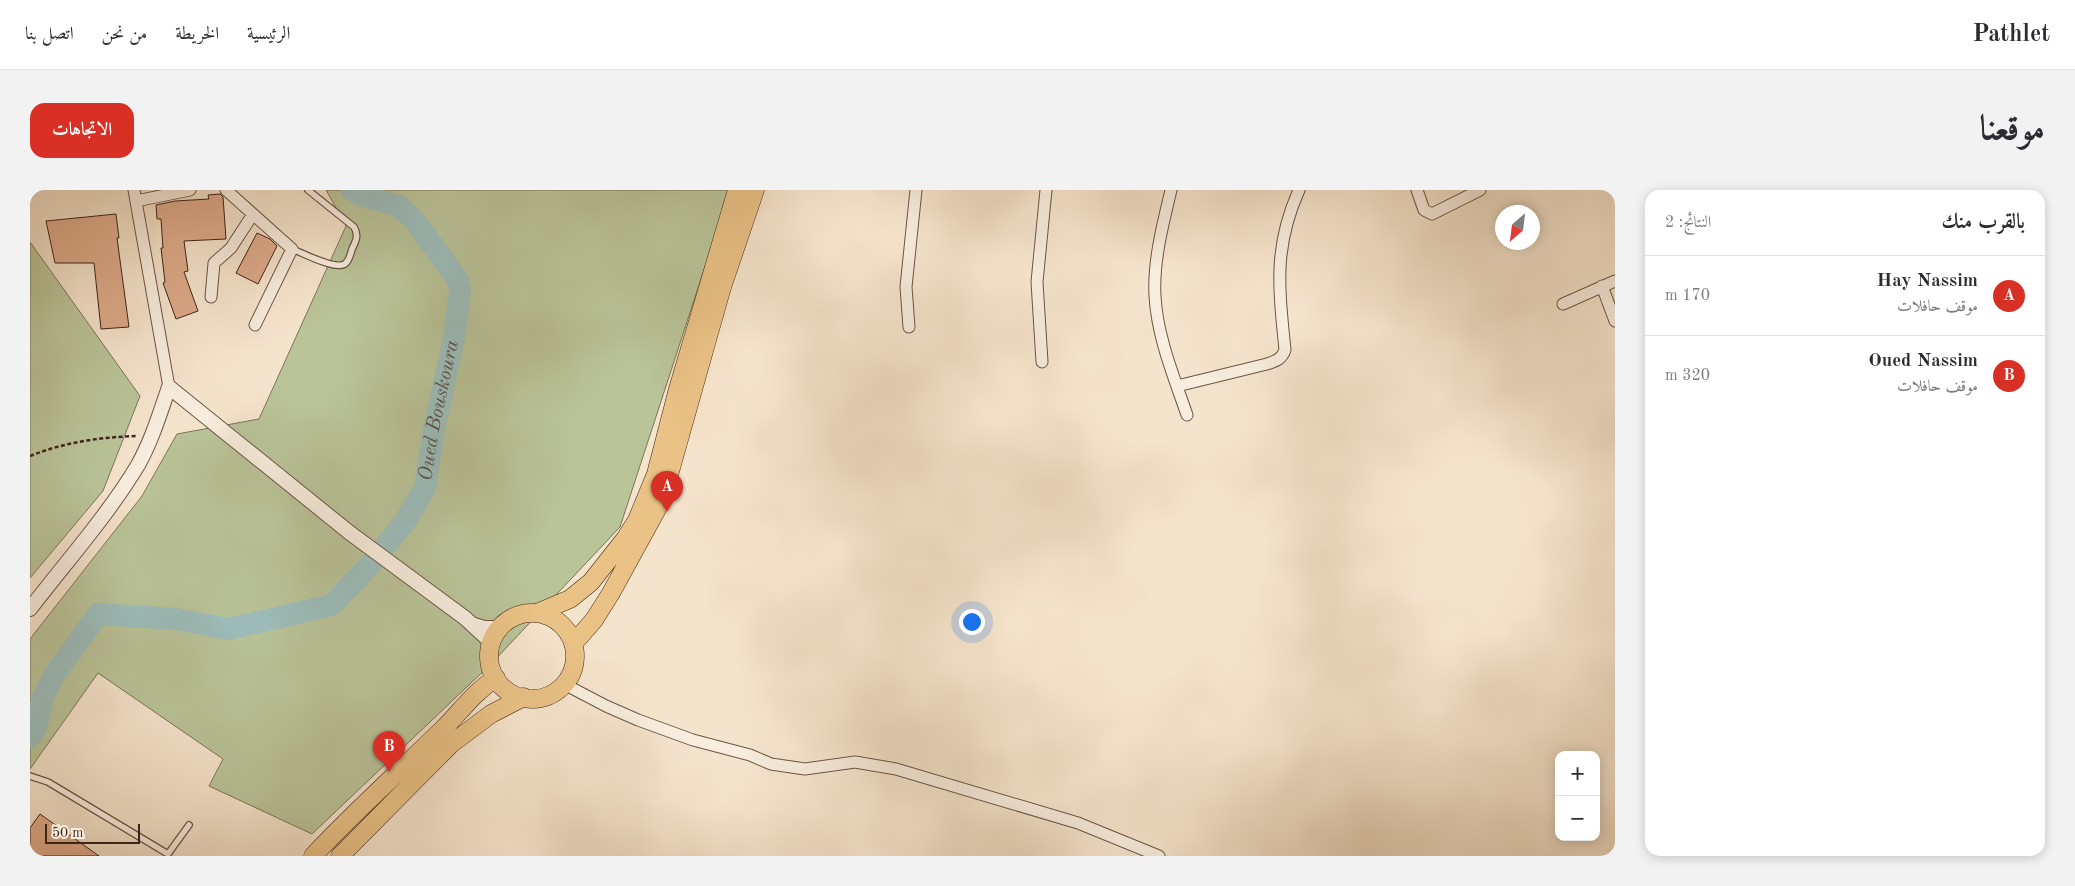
<!DOCTYPE html>
<html lang="ar">
<meta charset="utf-8">
<style>
body{margin:0;font-family:"Old Standard TT",Amiri,serif;background:#f2f2f3;color:#2b2b33;direction:rtl}
.controls{position:absolute;right:15px;bottom:15px;display:grid;overflow:hidden;border-radius:10px;box-shadow:0 2px 12px #0003}
.controls button{width:45px;height:45px;display:grid;place-items:center;padding:0;border:0;border-bottom:1px solid #e1e1e2;background:#fff;color:#2b2b33;font:25px sans-serif}
.compass{position:absolute;left:1465px;top:15px;width:45px;height:45px;border-radius:50%;background:#fff;box-shadow:0 2px 12px #0003;rotate:208deg}
.scale{position:absolute;left:15px;bottom:12px;width:95px;box-sizing:border-box;padding-left:5px;border:2px solid #3f2519;border-top:0;font-size:14px;line-height:18px;white-space:nowrap;color:#3f2519;-webkit-text-stroke:4px #f8edde;paint-order:stroke}
.you{position:absolute;left:941px;top:431px;width:18px;height:18px;margin:-12px;border:4px solid #fff;border-radius:50%;background:#1a73e8;box-shadow:0 0 0 8px #1a73e833}
.badge{display:grid;place-items:center;width:32px;height:32px;border-radius:50%;background:#d93025;color:#fff;font-size:16px;font-weight:700}
.pin{position:absolute;translate:-50% -41px;filter:drop-shadow(0 1px 2px #0008)}
.pin::after{content:'';position:absolute;top:26px;width:18px;height:15px;background:inherit;clip-path:polygon(0 0,100% 0,50% 100%)}
.list{margin:0;padding:0;list-style:none}
h2{display:flex;justify-content:space-between;align-items:center;height:65px;margin:0;padding:0 20px;font-size:21px}
h2 small{font-size:16px;font-weight:400;color:#7c7c81}
.list li{display:grid;grid-template-columns:32px 1fr auto;gap:15px;align-items:center;box-sizing:border-box;height:80px;padding:0 20px;border-top:1px solid #e1e1e2}
.list b{display:block;font-size:19px;white-space:nowrap}
.list p{margin:0;font-size:16px;white-space:nowrap;color:#7c7c81}
.list em{font-size:16px;font-style:normal;color:#7c7c81}
.map{position:relative;flex:none;width:1585px;height:666px;overflow:hidden;direction:ltr;border-radius:15px}
header{display:flex;align-items:center;gap:30px;box-sizing:border-box;height:70px;padding:0 25px;background:#fff;border-bottom:1px solid #e1e1e2}
header strong{font-size:24px}
nav{display:flex;gap:28px;margin-inline-start:auto;font-size:18px}
.intro{display:flex;align-items:center;justify-content:space-between;box-sizing:border-box;height:120px;padding:0 30px}
h1{margin:0;font-size:35px}
.button{padding:12px 22px;border-radius:15px;background:#d93025;color:#fff;font-size:18px;font-weight:700}
main{display:flex;gap:30px;padding:0 30px}
aside{flex:1;background:#fff;border-radius:15px;box-shadow:0 2px 12px #0003}
.map>svg:first-child{display:block}
</style>
<header>
<strong>Pathlet</strong>
<nav><a>الرئيسية</a><a>الخريطة</a><a>من نحن</a><a>اتصل بنا</a></nav>
</header>
<div class="intro"><h1>موقعنا</h1><a class="button">الاتجاهات</a></div>
<main>
<aside>
<h2>بالقرب منك<small>النتائج: 2</small></h2>
<ul class="list">
<li><span class="badge">A</span><div><b>Hay Nassim</b><p>موقف حافلات</p></div><em>170 m</em></li>
<li><span class="badge">B</span><div><b>Oued Nassim</b><p>موقف حافلات</p></div><em>320 m</em></li>
</ul>
</aside>
<div class="map">
<svg width="1585" height="666" viewBox="0 0 1585 666">
<rect width="100%" height="100%" fill="#f5e4cc"/>
<filter id="stains"><feTurbulence type="fractalNoise" baseFrequency=".004" numOctaves="4"/><feColorMatrix values="0 0 0 0 .2 0 0 0 0 .09 0 0 0 0 .02 0 0 0 .5 -.17"/></filter>
<radialGradient id="worn" r=".72"><stop offset=".6" stop-color="#630" stop-opacity="0"/><stop offset="1" stop-color="#630" stop-opacity=".3"/></radialGradient>
<path fill="#bac499" stroke="#7c7459" d="M 296,0 L 700,0 L 590,337 L 460,475 L 282,644 L 179,596 L 193,569 L 68,483 L 0,579 L 0,449 L 112,306 L 147,244 L 229,229 L 316,36 Z
M 0,52 L 110,206 L 73,301 L 0,388 Z"/>
<g fill="none" stroke-linecap="round" stroke-linejoin="round">
<path stroke="#9dbebc" stroke-width="22" id="s1" d="M 0,547 L 6,537 L 13,507 L 24,485 L 68,424 L 146,429 L 199,439 L 302,415 L 338,377 L 374,333 L 395,298 L 404,240 L 424,148 L 430,101 L 428,90 L 385,31 L 369,16 L 330,5 L 322,0"/>
</g>
<path fill="#deab8b" stroke="#3f2519" d="M 190,4 L 193,7 L 196,49 L 154,51 L 158,81 L 154,82 L 168,121 L 146,129 L 133,93 L 135,92 L 131,58 L 133,58 L 131,29 L 127,29 L 126,15 L 145,11 L 179,9 L 178,5 Z
M 86,24 L 89,48 L 87,48 L 99,137 L 71,139 L 64,73 L 25,73 L 16,31 Z
M 227,43 L 240,49 L 247,56 L 228,94 L 206,83 Z
M 10,624 L 69,666 L 0,666 L 0,638 Z"/>
<g fill="none" stroke-linecap="round" stroke-linejoin="round">
<defs>
<path id="service" d="M 262,59 C 273,63 308,82 316,73 C 319,70 321,63 322,59 C 326,51 329,45 324,37 L 278,0
M 0,586 L 18,592 L 138,664 L 159,635"/>
<path id="minor" d="M 104,0 L 139,197
M 196,0 L 262,59 L 225,135
M 1141,0 C 1133,34 1123,71 1125,106 C 1127,146 1144,187 1157,225
M 1387,0 L 1394,20 L 1402,24 L 1450,0
M 106,11 L 160,0
M 1572,96 L 1585,131
M 181,107 L 184,73 L 201,58 L 223,24
M 1533,114 L 1585,91
M 879,137 L 876,97 L 886,0
M 1012,172 L 1007,92 L 1016,0
M 1147,196 L 1237,174 C 1246,171 1252,169 1255,160 C 1249,99 1243,58 1269,0
M 534,494 L 576,516 L 608,530 L 663,550 L 720,565 L 741,574 L 775,579 L 825,572 L 866,579 L 1048,633 L 1129,666"/>
<path id="tertiary" d="M 0,419 C 36,372 78,325 108,275 C 122,250 130,223 139,197 L 320,343 L 435,428 L 461,452
M 444,435 L 454,438 L 469,438"/>
<path id="primary" d="M 507,423 L 540,409 L 561,392 L 595,349 L 607,330 L 626,284 L 648,199 L 707,0
M459 466a43 43 0 1 1 86 0a43 43 0 1 1-86 0Z
M 543,454 L 564,430 L 581,403 L 626,321 L 635,299 L 692,97 L 725,0
M 283,666 C 325,621 370,581 414,538 C 431,521 445,501 466,488
M 310,666 L 421,554 L 461,524 L 494,507"/>
</defs>
<use href="#service" stroke="#6c5546" stroke-width="8"/>
<use href="#minor" stroke="#6c5546" stroke-width="13"/>
<use href="#tertiary" stroke="#6c5546" stroke-width="16"/>
<use href="#primary" stroke="#3f2519" stroke-width="19"/>
<path stroke="#3f2519" stroke-width="2.5" stroke-dasharray="4 2.5" stroke-linecap="butt" d="M 0,266 C 35,252 71,247 108,246"/>
<use href="#service" stroke="#f8edde" stroke-width="5.5"/>
<use href="#minor" stroke="#f8edde" stroke-width="11"/>
<use href="#tertiary" stroke="#f8edde" stroke-width="14"/>
<use href="#primary" stroke="#eac286" stroke-width="18"/>
</g>
<g text-anchor="middle" dominant-baseline="central" stroke-width="5" stroke-linejoin="round" paint-order="stroke">
<g font-size="20" font-style="italic" fill="#5b534a" stroke="#f8edde">
<text stroke="none"><textPath href="#s1" startOffset="609">Oued Bouskoura</textPath></text>
</g>
</g>
<rect width="100%" height="100%" filter="url(#stains)"/>
<rect width="100%" height="100%" fill="url(#worn)"/>
</svg>
<div class="controls">
<button>+</button>
<button>−</button>
</div>
<svg class="compass" viewBox="-18 -18 36 36"><path d="M0-13l5 13h-10z" fill="#e53935"/><path d="M0 13l5-13h-10z" fill="#7c7c81"/></svg>
<div class="scale">50 m</div>
<div class="you"></div>
<div class="pin badge" style="left:637px;top:322px">A</div>
<div class="pin badge" style="left:359px;top:582px">B</div>
</div>
</main>
